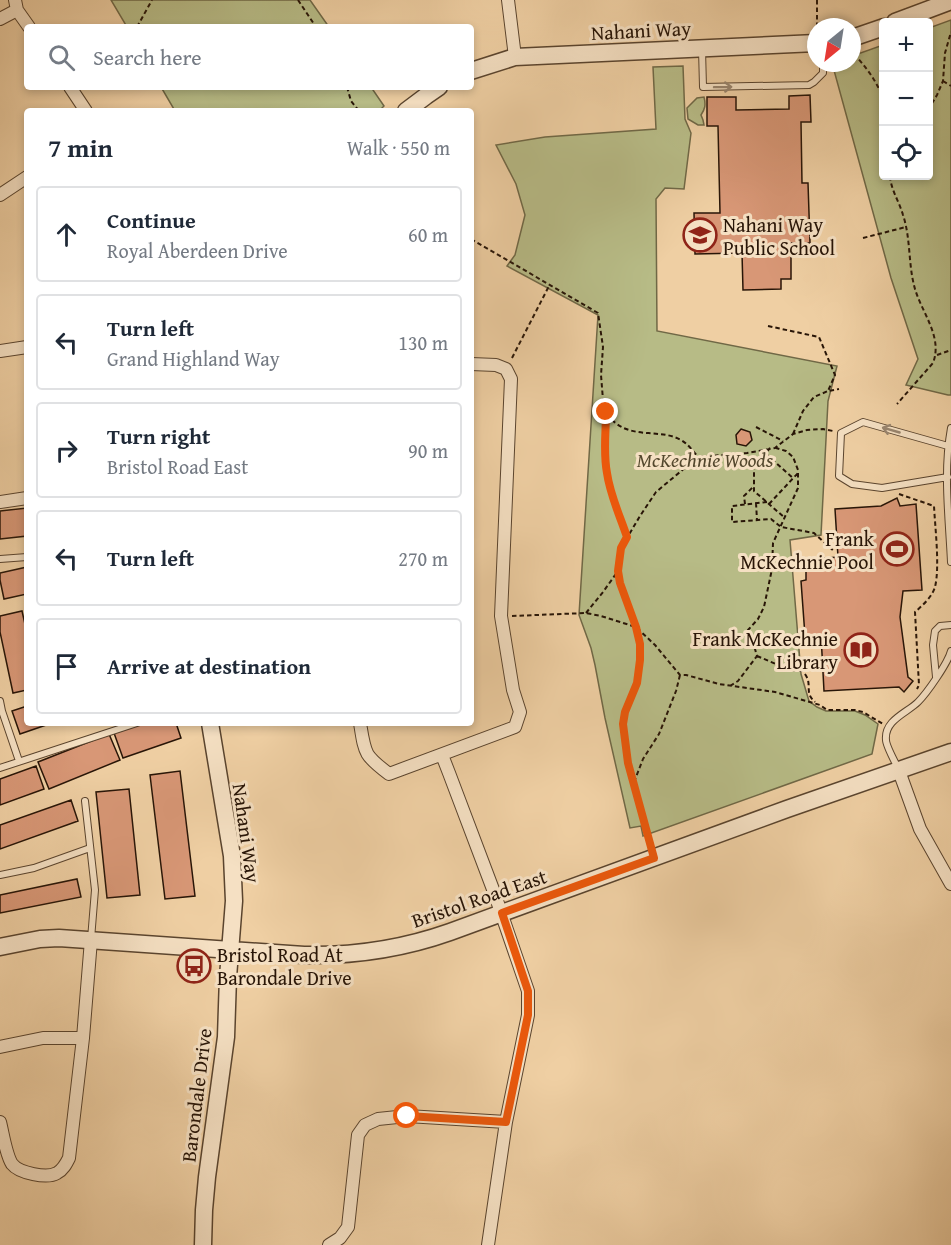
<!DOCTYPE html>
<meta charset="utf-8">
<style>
body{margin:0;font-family:"Gentium Book Plus",serif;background:#f2f2f3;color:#1f2937}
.controls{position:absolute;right:18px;top:18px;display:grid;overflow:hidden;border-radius:6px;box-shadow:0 3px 9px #0003}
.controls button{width:54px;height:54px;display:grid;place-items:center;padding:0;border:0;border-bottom:2px solid #e0e1e3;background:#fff;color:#1f2937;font:30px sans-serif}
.compass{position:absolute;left:807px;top:18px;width:54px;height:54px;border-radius:50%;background:#fff;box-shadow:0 3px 9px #0003;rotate:210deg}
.stop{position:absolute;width:18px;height:18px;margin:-14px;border:4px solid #ea580c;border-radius:50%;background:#fff}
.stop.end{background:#ea580c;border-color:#fff;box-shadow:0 2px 6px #0008}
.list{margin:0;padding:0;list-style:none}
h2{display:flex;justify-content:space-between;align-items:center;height:78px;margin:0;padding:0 24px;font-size:26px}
h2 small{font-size:20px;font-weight:400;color:#747a83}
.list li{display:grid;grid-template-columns:39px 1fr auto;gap:18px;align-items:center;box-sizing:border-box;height:96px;margin:0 12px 12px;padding:0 12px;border:2px solid #e0e1e3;border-radius:6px}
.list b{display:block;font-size:22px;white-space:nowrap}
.list p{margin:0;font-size:20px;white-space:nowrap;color:#747a83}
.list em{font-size:20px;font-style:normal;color:#747a83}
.icon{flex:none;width:33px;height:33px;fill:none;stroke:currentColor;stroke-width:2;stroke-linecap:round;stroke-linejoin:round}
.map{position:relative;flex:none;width:951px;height:1245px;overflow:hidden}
.search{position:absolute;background:#fff;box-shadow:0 3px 9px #0003;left:24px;top:24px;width:450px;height:66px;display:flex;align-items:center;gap:15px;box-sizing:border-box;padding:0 21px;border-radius:6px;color:#747a83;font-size:22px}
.panel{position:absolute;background:#fff;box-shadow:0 3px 9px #0003;left:24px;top:108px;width:450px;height:618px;border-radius:6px}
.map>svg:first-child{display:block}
</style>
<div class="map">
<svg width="951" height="1245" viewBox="0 0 951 1245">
<rect width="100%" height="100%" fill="#efcfa3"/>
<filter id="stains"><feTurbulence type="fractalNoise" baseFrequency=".00333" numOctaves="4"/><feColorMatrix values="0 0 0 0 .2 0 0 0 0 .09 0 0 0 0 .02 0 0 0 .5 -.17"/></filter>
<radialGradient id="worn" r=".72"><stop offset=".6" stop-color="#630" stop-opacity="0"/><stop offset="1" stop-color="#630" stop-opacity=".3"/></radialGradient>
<path fill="#b7bb86" stroke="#706846" stroke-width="1.5" d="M 111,0 L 310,0 L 329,27 L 127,27 Z
M 951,20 L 951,395 L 948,395 L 906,385 L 918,359 L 891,278 L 832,63 L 852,63 L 852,56 L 883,45 L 884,176 L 928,176 L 929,28 Z
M 683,66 L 685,119 L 691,133 L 684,189 L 665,188 L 656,199 L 657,331 L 837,366 L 828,401 L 821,535 L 790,540 L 801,674 L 809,701 L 817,707 L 826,711 L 855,711 L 865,715 L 878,724 L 872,754 L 643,836 L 641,826 L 630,828 L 605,718 L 595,665 L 591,648 L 579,615 L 598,315 L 507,266 L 515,255 L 525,215 L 516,184 L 496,145 L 545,137 L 656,129 L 653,67 Z
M 161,87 L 371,87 L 384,106 L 379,111 L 175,111 Z
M 704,97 C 706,105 705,109 701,115 L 703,120 L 704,125 L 698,125 L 688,119 L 687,108 L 697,98 Z"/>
<path fill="#d89776" stroke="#281507" stroke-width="1.5" d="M 810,95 L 811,122 L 801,122 L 802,183 L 808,183 L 810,243 L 791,243 L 791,279 L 781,279 L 781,289 L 743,290 L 742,253 L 695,254 L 694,213 L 720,213 L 718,126 L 707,126 L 707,97 L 736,97 L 736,110 L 789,109 L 789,96 Z
M 741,429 L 750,432 L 752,440 L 746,446 L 737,444 L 736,435 Z
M 897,498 L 900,506 L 916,504 L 922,590 L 903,591 L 900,617 L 908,677 L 913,681 L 904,692 L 899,687 L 824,691 L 821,635 L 805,636 L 801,581 L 806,580 L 806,570 L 815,569 L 815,559 L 838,557 L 835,509 L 881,506 Z
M 27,508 L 27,536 L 0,539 L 0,511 Z
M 27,567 L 27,594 L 4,599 L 0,580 L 0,573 Z
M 22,611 L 27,633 L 27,690 L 13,693 L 0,632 L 0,616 Z
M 27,706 L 27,723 L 52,723 L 20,734 L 12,711 Z
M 142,723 L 176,723 L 181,738 L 123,758 L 114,733 Z
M 109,734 L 120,760 L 49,789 L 38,762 Z
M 36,766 L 44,789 L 0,805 L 0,779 Z
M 180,771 L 195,896 L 165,899 L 150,775 Z
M 129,789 L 140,895 L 107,898 L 96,792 Z
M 71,800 L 78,821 L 0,849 L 0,825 Z
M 77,879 L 81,897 L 0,913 L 0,895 Z"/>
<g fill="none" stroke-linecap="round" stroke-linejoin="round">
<defs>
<path id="service" d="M 702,49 L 703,87 L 809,85 L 814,82 L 823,73 L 823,63
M 951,428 C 943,472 949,518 951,562
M 948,477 L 882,488 L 852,484 L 839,476 L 841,433 L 863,422 L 948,446
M 0,559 L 27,557
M 936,677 L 933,645 L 935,631 L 940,626 L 951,625
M 0,701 L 2,711 L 19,761
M 0,768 L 137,723
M 899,770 C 896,764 886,746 886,740 C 884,720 907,713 918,702 C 927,693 948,663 951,651
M 85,801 L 95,890 L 91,939
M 0,875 L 34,868 L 90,848"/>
<path id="minor" d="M 15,0 L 17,10 L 29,27
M 508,0 L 515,57
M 0,19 L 17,10
M 70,87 L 86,111
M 0,195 L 27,177
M 0,351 L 27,347
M 0,502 L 27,498
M 360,723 C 365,754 364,755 389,774 L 515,727 L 520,712 L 513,690 L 501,616 L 511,379 L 506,369 L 496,365 L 471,364
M 442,755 L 449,773 L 494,892 L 528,991 L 528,1015 L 506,1122 L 488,1245
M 899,771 L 920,829 L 951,884
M 0,1047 L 43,1038 L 83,1038
M 0,1122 C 3,1134 6,1155 12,1164 C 19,1173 47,1179 57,1173 C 63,1170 66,1164 69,1158 L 83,1038 L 91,940
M 329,1245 L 340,1238 L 348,1227 L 358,1135 L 365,1125 L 378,1119 L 407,1116 L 506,1122"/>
<path id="tertiary" d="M 895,22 L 951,1
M 852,38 L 884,27
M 471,71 L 515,57 L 816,43
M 406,111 L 426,96 L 439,87
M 0,947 L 40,939 L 59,938 L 304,955 C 354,956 402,949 450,932 L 787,809 L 951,752
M 203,1245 L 204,1210 L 207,1177 L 226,1037 L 228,977 L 234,901 L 232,856 L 210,723"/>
</defs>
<use href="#service" stroke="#5a442e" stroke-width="8"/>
<use href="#minor" stroke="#5a442e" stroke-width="14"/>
<use href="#tertiary" stroke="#5a442e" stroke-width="19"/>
<path stroke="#281507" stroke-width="2" stroke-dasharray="4.5 3" stroke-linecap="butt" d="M 298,0 L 316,27
M 817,0 L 817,27
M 137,27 L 152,0
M 854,54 C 867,68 878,83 884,101
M 943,81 L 951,86
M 347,87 L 351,101 L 359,111
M 928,110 L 937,95 L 943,81 L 945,53 L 951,32
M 890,176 C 891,190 899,201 903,215 C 911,239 908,265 915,289 C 922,313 943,337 933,363 L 897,404
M 863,238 L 906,227
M 471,239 L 598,313 L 603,347 L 601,375 L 603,400 L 606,412 L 605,455 L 607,474 L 611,492 L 627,537
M 768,326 L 819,337 L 835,375 L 828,391 L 839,389
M 937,355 L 951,350
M 512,358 L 549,286
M 607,414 C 627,442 658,427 681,440 C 688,444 693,451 698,457
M 756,427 L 783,441
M 793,434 L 803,411 L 814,397 L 828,391
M 770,448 L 754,467 L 754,491 L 785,518
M 766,454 L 793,478
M 899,494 L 934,506 C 935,527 940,567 935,587 C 932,597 923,605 915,612 L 919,685 L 917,689
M 767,502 L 732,506 L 732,522 L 771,519 L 781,527 L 814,533 L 835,552
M 756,503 L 757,520
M 745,504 L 744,496 L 753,487
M 769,504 L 798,473
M 586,613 L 603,592 L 618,571
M 512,616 L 586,613 L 601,616 L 636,627 L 655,645 L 680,675 L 686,675 L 719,684 L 775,692 L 820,705 L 827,710 L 855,710 L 863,712 L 883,724
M 757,656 L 790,670 L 803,671 C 805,674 807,677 808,680 C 810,689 806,694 815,702
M 730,686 L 738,681 L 757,656 L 755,649 L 748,630 L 758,619 L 764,607 L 772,569 L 773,543 L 798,488 L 798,470 L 793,457 L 786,451 L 776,448
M 634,782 L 643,759 L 659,734 L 676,691 L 680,675
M 650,844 L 625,746 L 623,724 L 624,715 L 637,683 L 640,660 L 640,644 L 636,627 L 620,583 L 618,571 L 621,548 L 640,516 L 656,492 L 698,457 L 747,453 L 775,448 L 793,434 L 807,430 L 823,429 L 833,431"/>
<use href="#service" stroke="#f5e0c3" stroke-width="6"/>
<use href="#minor" stroke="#f5e0c3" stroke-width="12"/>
<use href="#tertiary" stroke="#f5e0c3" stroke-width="16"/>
</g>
<defs><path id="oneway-shaft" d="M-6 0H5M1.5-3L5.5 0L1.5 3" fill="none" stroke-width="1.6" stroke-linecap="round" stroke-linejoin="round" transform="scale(1.5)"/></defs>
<g stroke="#99856e">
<use href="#oneway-shaft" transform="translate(723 87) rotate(-1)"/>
<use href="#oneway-shaft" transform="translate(891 430) rotate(-164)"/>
</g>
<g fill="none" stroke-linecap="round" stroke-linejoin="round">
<path stroke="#ea580c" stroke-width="8" d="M 407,1116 L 506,1122 L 528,1015 L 528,991 L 502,913 L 654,858 L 628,763 L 623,724 L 625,712 L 637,683 L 640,660 L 640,644 L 636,627 L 620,583 L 618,571 L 621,548 L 627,537 C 620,516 610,495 607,473 C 603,453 606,432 606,412"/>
</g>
<defs>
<symbol id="school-ring" viewBox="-11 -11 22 22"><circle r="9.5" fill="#f5e0c3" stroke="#8f2418" stroke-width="1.5"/><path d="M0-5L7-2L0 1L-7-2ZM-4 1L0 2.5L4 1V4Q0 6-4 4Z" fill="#8f2418"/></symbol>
<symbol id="stadium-ring" viewBox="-11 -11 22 22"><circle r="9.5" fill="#f5e0c3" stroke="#8f2418" stroke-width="1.5"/><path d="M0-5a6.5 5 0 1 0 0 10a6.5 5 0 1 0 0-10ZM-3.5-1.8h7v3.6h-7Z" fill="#8f2418"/></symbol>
<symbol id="library-ring" viewBox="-11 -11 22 22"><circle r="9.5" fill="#f5e0c3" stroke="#8f2418" stroke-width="1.5"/><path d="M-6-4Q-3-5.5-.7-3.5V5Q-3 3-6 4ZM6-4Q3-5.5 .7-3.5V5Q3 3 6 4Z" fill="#8f2418"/></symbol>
<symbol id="bus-ring" viewBox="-11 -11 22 22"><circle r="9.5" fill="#f5e0c3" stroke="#8f2418" stroke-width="1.5"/><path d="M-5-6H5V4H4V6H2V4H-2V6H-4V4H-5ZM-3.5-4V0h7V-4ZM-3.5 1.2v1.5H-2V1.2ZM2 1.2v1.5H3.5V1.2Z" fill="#8f2418"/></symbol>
</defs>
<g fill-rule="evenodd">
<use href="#school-ring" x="681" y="216" width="38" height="38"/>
<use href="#stadium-ring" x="878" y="530" width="38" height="38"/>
<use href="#library-ring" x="842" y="631" width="38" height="38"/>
<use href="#bus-ring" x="175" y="947" width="38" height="38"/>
</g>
<g text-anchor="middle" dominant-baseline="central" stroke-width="6" stroke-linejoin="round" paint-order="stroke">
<g font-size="20" fill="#281507" stroke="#f5e0c3">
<text transform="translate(641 30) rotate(-3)">Nahani Way</text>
<text transform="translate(247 833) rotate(82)">Nahani Way</text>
<text transform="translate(479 898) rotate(-19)">Bristol Road East</text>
<text transform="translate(196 1095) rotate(-83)">Barondale Drive</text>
</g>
<g font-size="20" fill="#281507" stroke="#f5e0c3" text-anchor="start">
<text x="723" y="224">Nahani Way<tspan x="723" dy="23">Public School</tspan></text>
<text x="874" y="538" text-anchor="end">Frank<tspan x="874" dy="23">McKechnie Pool</tspan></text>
<text x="838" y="638" text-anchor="end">Frank McKechnie<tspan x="838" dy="23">Library</tspan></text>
<text x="217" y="954">Bristol Road At<tspan x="217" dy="23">Barondale Drive</tspan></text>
</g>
<g font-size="20" font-style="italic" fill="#53472d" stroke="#f5e0c3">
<text x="705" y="459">McKechnie Woods</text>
</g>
</g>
<rect width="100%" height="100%" filter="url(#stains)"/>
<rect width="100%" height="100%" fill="url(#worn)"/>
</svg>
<div class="controls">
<button>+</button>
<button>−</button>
<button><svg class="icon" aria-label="locate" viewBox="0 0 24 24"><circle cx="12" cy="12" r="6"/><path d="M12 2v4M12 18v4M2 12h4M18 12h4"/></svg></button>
</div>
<svg class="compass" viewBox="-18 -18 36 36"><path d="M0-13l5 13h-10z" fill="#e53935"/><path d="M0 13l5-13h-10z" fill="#747a83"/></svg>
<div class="stop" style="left:407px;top:1116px"></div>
<div class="stop end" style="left:606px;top:412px"></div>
<div class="search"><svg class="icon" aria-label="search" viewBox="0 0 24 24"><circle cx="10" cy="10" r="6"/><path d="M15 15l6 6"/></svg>Search here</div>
<section class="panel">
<h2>7 min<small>Walk · 550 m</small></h2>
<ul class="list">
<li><svg class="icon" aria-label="ahead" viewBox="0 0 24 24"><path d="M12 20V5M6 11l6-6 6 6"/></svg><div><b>Continue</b><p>Royal Aberdeen Drive</p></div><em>60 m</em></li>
<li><svg class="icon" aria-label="left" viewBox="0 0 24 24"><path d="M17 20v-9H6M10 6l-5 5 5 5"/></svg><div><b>Turn left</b><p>Grand Highland Way</p></div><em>130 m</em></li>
<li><svg class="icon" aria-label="right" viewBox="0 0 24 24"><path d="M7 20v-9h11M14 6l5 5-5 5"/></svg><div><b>Turn right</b><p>Bristol Road East</p></div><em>90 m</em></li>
<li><svg class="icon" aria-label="left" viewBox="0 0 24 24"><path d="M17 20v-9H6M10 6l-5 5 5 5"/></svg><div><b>Turn left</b></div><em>270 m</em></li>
<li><svg class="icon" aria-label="arrive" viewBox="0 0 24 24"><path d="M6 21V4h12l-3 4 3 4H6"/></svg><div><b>Arrive at destination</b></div></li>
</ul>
</section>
</div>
